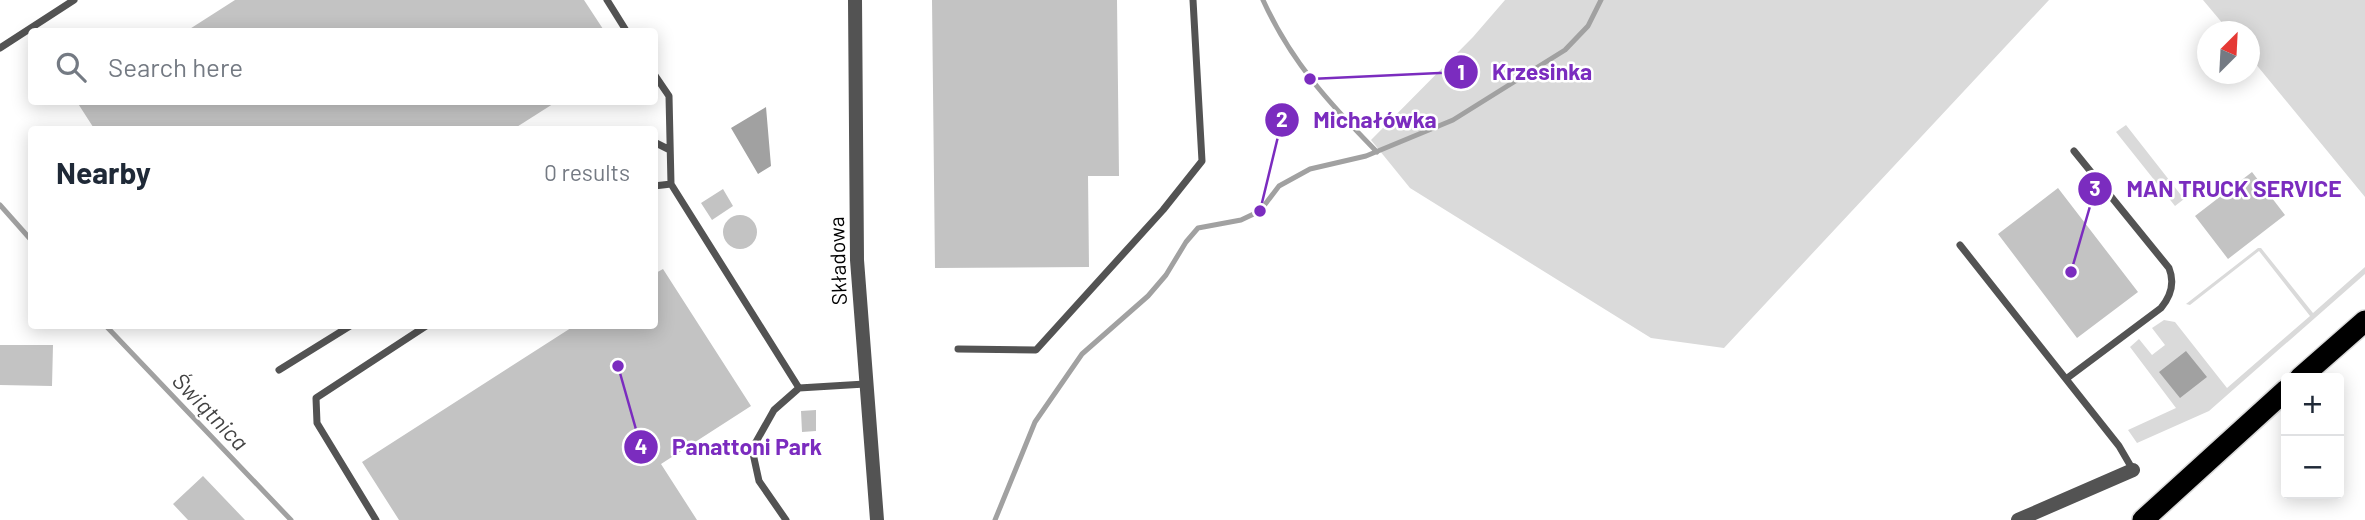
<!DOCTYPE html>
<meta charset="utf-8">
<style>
body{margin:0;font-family:Barlow,sans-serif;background:#f6f6f7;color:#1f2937}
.controls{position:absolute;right:21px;bottom:21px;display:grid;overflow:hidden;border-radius:7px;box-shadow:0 4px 18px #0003}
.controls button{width:63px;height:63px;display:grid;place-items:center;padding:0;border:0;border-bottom:2px solid #e0e1e3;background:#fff;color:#1f2937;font:35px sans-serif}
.compass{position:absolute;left:2197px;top:21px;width:63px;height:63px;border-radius:50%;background:#fff;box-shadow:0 4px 18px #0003;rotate:24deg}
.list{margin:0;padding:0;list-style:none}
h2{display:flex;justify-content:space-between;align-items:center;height:91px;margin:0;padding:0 28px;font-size:30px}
h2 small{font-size:23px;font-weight:400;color:#747a83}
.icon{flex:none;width:38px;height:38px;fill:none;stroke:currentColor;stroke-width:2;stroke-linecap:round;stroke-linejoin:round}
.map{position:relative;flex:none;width:2365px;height:520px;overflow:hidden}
.search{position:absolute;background:#fff;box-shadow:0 4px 18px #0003;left:28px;top:28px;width:630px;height:77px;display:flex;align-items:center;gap:18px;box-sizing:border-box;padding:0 24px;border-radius:7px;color:#747a83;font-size:26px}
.panel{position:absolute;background:#fff;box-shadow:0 4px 18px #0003;left:28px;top:126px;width:630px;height:203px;border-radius:7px}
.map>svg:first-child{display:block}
</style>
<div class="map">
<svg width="2365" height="520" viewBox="0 0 2365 520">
<rect width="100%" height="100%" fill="#fff"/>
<path fill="#dadada" d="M 1505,0 L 2049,0 L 1724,348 L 1651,338 L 1410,188 L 1371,140 L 1473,37 Z
M 2203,0 L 2365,0 L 2365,197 L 2250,57 L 2250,32 L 2229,31 Z
M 2126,125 L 2184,199 L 2175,206 L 2116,132 Z
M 2258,248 L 2261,248 L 2313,313 L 2365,267 L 2365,274 L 2209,411 L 2137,443 L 2128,430 L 2176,408 L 2130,347 L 2139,339 L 2152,355 L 2165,345 L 2152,328 L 2164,320 L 2175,322 L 2227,388 L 2310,316 L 2259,251 L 2190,305 L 2186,304 Z"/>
<path fill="#a1a1a1" d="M 766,107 L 771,166 L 758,174 L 731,128 Z
M 2186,351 L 2207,377 L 2180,398 L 2159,372 Z"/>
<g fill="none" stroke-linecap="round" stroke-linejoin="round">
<path stroke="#a1a1a1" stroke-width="5" d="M 1263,0 C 1291,62 1330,104 1377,152
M 0,205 L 32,241
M 106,326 L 291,520
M 995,520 L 1035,422 L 1082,354 L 1148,296 L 1166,275 L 1186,242 L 1198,228 L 1241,220 L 1260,211 L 1279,186 L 1310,169 L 1366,156 L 1453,120 L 1565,50 L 1588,26 L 1601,0"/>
</g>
<path fill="#c3c3c3" d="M 235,0 L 584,0 L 605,32 L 185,32 Z
M 932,0 L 1117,0 L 1119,176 L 1088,176 L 1089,267 L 935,268 Z
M 77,102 L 556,102 L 512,130 L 95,130 Z
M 2252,172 L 2285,215 L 2228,259 L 2195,216 Z
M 2058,188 L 2138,292 L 2077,338 L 1998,234 Z
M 723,189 L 733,206 L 712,220 L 701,203 Z
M723 232a17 17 0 1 1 34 0a17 17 0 1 1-34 0Z
M 663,269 L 751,406 L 661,464 L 697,520 L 399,520 L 362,462 L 574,326 L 654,326 L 654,274 Z
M 0,345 L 53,345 L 52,386 L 0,385 Z
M 816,410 L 816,431 L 802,432 L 801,411 Z
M 203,476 L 245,520 L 188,520 L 173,504 Z"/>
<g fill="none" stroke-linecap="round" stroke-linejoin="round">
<defs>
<path id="motorway" d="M 2300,378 L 2365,321
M 2143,520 L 2286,390"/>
</defs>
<use href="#motorway" stroke="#dbdbdb" stroke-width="24"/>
<path stroke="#535353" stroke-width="7" d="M 607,0 L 627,32
M 0,48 L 74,0
M 654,74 L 669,96 L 671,184 L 799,388 L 865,384
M 654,142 L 670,150
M 654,186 L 671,184
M 1960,245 L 2119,446 L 2133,470
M 958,349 L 1036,350 L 1163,210 L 1202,161 L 1193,0
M 279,370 L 350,326
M 2066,379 L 2161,308 C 2171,296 2175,283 2169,268 L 2074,151
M 376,520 L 317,423 L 316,398 L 426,326
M 786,520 L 759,481 L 752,449 L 774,410 L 799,388"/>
<path stroke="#535353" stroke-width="14" d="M 855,0 L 857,260 L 877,520
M 2018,520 L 2133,470"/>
<use href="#motorway" stroke="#000" stroke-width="21"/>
</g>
<g text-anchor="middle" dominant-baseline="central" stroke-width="5" stroke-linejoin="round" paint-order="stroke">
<g font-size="21" fill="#000" stroke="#fff">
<text transform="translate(837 261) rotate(-92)">Składowa</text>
</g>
<g font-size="23" font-style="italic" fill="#424242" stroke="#fff">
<text transform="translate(211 411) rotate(46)">Świątnica</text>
</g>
</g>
<path fill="none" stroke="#7b2cbf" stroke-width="2.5" d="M1310 79L1461 72M1260 211L1282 120M2071 272L2095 189M618 366L641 447"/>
<g fill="#7b2cbf" stroke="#fff" stroke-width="2.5">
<circle cx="1310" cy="79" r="7"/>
<circle cx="1260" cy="211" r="7"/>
<circle cx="2071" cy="272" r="7"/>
<circle cx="618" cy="366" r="7"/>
<circle cx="1461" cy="72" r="18"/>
<circle cx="1282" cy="120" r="18"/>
<circle cx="2095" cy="189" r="18"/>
<circle cx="641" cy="447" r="18"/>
</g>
<g font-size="21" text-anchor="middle" font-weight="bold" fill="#fff">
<text x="1461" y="80">1</text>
<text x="1282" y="127">2</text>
<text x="2095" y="196">3</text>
<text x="641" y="454">4</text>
</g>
<g font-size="23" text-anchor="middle" font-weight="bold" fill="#7b2cbf" stroke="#fff" stroke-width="5" stroke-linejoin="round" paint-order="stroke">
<text x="1542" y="80">Krzesinka</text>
<text x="1375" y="128">Michałówka</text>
<text x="2234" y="197">MAN TRUCK SERVICE</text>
<text x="747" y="455">Panattoni Park</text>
</g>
</svg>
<div class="controls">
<button>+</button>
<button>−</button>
</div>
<svg class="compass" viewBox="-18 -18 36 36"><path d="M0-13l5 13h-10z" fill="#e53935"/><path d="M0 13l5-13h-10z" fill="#747a83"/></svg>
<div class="search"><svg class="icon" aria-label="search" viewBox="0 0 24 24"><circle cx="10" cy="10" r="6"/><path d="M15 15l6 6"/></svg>Search here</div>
<section class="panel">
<h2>Nearby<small>0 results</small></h2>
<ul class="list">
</ul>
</section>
</div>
